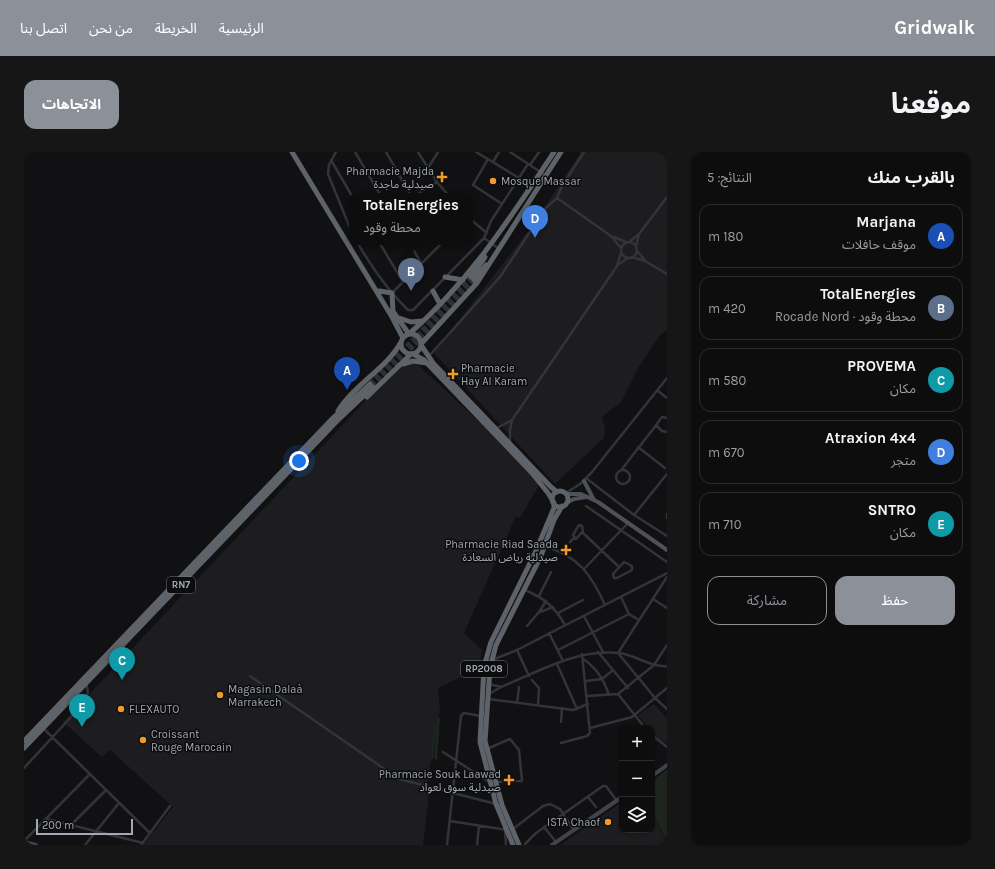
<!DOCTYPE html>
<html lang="ar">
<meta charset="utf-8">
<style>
body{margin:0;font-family:Karla,"Noto Sans Arabic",sans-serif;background:#161617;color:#f1f3f6;direction:rtl}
.controls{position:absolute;right:12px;bottom:12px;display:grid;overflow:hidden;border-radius:8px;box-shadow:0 1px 3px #0004}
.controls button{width:36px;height:36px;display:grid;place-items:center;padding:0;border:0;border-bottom:1px solid #2d2d2e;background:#0d0d0e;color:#f1f3f6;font:20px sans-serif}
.scale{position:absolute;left:12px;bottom:10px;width:97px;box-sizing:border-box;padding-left:4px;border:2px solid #a2a9b3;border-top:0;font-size:11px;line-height:14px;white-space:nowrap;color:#a2a9b3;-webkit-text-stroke:3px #0c0c0e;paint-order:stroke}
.you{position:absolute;left:275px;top:309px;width:14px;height:14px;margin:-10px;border:3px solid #fff;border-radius:50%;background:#1a73e8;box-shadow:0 0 0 6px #1a73e833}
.badge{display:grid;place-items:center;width:26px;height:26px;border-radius:50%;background:#8c9099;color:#fff;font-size:13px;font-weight:700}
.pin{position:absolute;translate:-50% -33px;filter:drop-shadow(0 1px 2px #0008)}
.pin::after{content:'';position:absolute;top:21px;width:14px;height:12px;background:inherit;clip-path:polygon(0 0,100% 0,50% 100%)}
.popup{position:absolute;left:325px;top:41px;width:124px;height:52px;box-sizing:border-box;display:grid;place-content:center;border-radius:8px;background:#0d0d0e;filter:drop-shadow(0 1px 3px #0005);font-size:13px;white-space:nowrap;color:#9a9c9e}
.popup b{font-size:15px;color:#f1f3f6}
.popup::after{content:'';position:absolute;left:50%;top:100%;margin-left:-8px;border:8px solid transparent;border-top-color:#0d0d0e}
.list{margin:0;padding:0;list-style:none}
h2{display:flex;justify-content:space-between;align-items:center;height:52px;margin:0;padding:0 16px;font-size:17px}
h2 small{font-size:13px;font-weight:400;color:#9a9c9e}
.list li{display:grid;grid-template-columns:26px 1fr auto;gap:12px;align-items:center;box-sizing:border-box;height:64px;margin:0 8px 8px;padding:0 8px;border:1px solid #2d2d2e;border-radius:12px}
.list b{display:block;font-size:15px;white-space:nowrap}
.list p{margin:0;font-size:13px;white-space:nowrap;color:#9a9c9e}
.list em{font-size:13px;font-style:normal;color:#9a9c9e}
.actions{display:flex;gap:8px;padding:12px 16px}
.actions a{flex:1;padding:9px 0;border:1px solid #8c9099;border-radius:12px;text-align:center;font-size:14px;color:#8c9099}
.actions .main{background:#8c9099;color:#fff}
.icon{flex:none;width:22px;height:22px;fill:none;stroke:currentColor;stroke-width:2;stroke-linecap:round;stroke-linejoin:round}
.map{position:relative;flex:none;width:643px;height:693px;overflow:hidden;direction:ltr;border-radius:12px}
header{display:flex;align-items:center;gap:24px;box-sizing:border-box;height:56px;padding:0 20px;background:#8c9099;color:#fff}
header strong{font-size:19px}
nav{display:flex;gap:22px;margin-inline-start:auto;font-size:14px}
.intro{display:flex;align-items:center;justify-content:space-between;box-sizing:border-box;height:96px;padding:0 24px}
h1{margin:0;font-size:28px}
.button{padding:10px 18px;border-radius:12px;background:#8c9099;color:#fff;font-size:14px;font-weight:700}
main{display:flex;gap:24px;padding:0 24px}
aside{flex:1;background:#0d0d0e;border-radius:12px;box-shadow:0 1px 3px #0004}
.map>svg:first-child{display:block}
</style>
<header>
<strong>Gridwalk</strong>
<nav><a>الرئيسية</a><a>الخريطة</a><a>من نحن</a><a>اتصل بنا</a></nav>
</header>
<div class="intro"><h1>موقعنا</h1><a class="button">الاتجاهات</a></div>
<main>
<aside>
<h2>بالقرب منك<small>النتائج: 5</small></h2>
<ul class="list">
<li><span class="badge" style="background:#1a4fb4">A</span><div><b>Marjana</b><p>موقف حافلات</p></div><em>180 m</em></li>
<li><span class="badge" style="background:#5c6f8a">B</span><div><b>TotalEnergies</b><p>محطة وقود · Rocade Nord</p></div><em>420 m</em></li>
<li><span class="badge" style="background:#0f9aa8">C</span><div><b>PROVEMA</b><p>مكان</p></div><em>580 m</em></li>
<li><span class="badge" style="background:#3f7fe0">D</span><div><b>Atraxion 4x4</b><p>متجر</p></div><em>670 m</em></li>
<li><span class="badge" style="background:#0f9aa8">E</span><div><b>SNTRO</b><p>مكان</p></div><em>710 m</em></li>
</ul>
<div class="actions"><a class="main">حفظ</a><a>مشاركة</a></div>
</aside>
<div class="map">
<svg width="643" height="693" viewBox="0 0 643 693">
<rect width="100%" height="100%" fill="#111113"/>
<path fill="#1d1d20" d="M 557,0 L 643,0 L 643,178 L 636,183 L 614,216 L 597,250 L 578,265 L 581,276 L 580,286 L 531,332 L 410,201 L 508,74 Z
M 390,209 L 499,311 L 516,331 L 496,366 L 492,364 L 440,481 L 458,498 L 455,517 L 414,536 L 416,557 L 404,626 L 404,652 L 399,693 L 119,693 L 149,655 L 86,598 L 78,605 L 39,570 L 375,213 Z
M 630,552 L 643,566 L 643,591 L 634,588 L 628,581 L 628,576 L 624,576 L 614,563 Z
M 598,650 L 598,678 L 628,678 L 628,662 L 643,690 L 643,693 L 536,693 Z"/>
<path fill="#1d251e" d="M 413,566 L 416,566 L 413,608 L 410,607 Z
M 410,572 L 412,574 L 409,607 L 407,608 Z
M 643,617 L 643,688 L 628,662 L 628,629 Z"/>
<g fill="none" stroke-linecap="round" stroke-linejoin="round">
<path stroke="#2e2f33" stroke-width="5" stroke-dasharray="5 2.5" stroke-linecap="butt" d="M 346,232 L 396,181 L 447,125
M 349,235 L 399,184 L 450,128"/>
<path stroke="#323438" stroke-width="2.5" d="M 312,0 L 305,13 L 304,22 L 328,81
M 331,0 L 357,44
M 362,0 L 387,44
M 394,0 L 413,30 L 425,44
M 452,0 L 495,26
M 486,0 L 521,23
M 464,7 L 449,33 L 478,52
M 307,8 L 328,44
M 469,10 L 475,0
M 506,13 L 515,0
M 404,16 L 414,0
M 390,44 L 413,30
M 533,46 L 587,84 L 597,96
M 446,67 L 463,81
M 590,85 L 602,90
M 460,86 L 474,96
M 333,90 C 347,114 363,138 384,158 L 389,158 L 460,86 L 467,69 L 504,12
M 355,90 L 379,130
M 385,90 L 397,111
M 605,90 L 615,82 L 643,45
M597 98a8 8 0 1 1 16 0a8 8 0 1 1-16 0Z
M 612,95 L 615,82
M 613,99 L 620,107
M 608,105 L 621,109 L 643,122
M 595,112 L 604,106
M 368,141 L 419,90
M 405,204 L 476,125 L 522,56 L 533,46 L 538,34 L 560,0
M 634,239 L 643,246
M 643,266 L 638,265 L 632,273 L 638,279 L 643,280
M 471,277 L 488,268
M 486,289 L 486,278 L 488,268 L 593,114 L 597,101
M 614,295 L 641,316
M 598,317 L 633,272
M592 325a7 7 0 1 1 14 0a7 7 0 1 1-14 0Z
M 562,326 L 610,363 L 643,384
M 542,341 L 556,332 L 568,320 L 643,226
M 562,354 L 643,410
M 643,362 L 643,366
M 610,363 L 643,322
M 555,373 L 558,374 L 559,379 L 552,387 L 549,383 Z
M 558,380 L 595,415
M 546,390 L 550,386
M 521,394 C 555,405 567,422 581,453
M 600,410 L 608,414 L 608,418 L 593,426 L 590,426 L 589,422 Z
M 560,417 L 604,371
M 643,425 L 594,501 L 631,546 L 643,557
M 501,438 C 520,446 531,455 541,473
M 515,444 L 527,420
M 597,445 L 605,462 L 615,468
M 629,447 L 643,456
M 516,460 L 529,455
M 534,461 L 559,448
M 560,464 L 579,500
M 503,474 L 515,460 L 522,449
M 525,481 L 539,509
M 493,498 L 505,524
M 534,498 L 605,462
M 574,500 L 604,536
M 559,507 C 572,515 580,528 585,543
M 468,508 L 493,498 L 643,421
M 533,512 L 553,557
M 226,524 L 375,627 L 472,652
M 508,528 L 515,536 L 514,553
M 562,529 L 578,527 L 589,518
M 465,532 L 477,535
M 465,542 L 477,535 C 514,520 552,497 594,501 C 611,502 627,516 643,514
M 594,542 L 621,576
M 563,544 L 594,542 L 630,513 L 643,493
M 464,547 L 549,558 L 564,552
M 493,551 L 495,535
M 537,570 L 538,556
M 19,576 L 126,681
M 566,576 L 608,565 L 643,536
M 628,583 L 643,595
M 537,591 L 563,584 L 566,581 L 558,502
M 463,597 L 486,587 L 495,598 L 498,629 L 473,630
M 419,600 L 465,630
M 0,616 L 59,552 L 64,540 L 62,531
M 564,645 L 572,655
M 23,667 L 119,691
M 426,669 L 483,678
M 48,672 L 82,638
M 520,675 L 532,690
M 489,677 L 519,654 L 526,652 L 536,657 L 550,678
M 481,678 L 482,693
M 0,689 L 66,622
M 501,692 L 512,681 L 579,634 L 582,634 L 592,648
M 61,693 L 95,651
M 117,693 L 146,654
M 423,693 L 437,564 L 440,561 L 457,564
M 453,693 L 455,674"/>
<path stroke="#404348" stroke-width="4" d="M 628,624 L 643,613
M 0,690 L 12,693
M 528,693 L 598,645"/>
<path stroke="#4e5157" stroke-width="4" d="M 560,329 L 570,348
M 542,342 L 557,342 L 574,350 L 643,398
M 544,350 L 550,347 L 562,345"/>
<path stroke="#5e6269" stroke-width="5" d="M 268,0 L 368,165 L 379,186
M 421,125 L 439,128
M 447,125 L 461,105
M 450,128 L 462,113
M 355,139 L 368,141 L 369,160
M 409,139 L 416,152
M 368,158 L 385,182
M 375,166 L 387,170 L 398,169
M377 192a10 10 0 1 1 20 0a10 10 0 1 1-20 0Z
M 385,182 C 445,130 487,65 530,0
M 397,192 L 453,131 L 537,0
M 397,193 L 409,211 L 527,335 L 533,340
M 389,202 L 400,208 L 508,321 L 524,341 L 529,349
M 379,212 L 389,209 L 402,211
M 343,245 L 387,202
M 314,259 C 330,233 364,215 377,190
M528 347a8 8 0 1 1 16 0a8 8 0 1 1-16 0Z
M 0,589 L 309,266 L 346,232
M 0,596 L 313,269 L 349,235
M 489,693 L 472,652 L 456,590 L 460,515 L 467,490 L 511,401 L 530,356 L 530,351
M 495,693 L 478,653 L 461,589 L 466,516 L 472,493 L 517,404 L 530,368 L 538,354"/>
</g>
<g fill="#f19a2a" stroke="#0c0c0e" stroke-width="1.5">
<path d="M416 19h4v4h4v4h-4v4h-4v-4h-4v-4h4z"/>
<circle cx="469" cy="29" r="4"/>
<path d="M427 216h4v4h4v4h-4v4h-4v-4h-4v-4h4z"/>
<path d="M540 392h4v4h4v4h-4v4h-4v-4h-4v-4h4z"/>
<circle cx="196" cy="543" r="4"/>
<circle cx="97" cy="557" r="4"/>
<circle cx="119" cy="588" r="4"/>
<path d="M483 622h4v4h4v4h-4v4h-4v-4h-4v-4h4z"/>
<circle cx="584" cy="670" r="4"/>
</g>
<g text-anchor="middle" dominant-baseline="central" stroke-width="3" stroke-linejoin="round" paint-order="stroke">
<g fill="#0c0c0e" stroke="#757a82" stroke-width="1">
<rect x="143" y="425" width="28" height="16" rx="3"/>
<rect x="437" y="509" width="46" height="16" rx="3"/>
</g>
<g font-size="10" font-weight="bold" fill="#a2a9b3">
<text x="157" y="433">RN7</text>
<text x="460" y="517">RP2008</text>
</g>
<g font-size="11" fill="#a2a9b3" stroke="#0c0c0e" text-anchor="start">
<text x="410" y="19" text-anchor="end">Pharmacie Majda<tspan x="410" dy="13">صيدلية ماجدة</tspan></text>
<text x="477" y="29">Mosque Massar</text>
<text x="437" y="216">Pharmacie<tspan x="437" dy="13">Hay Al Karam</tspan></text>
<text x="534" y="392" text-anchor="end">Pharmacie Riad Saada<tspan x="534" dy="13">صيدلية رياض السعادة</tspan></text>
<text x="204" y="537">Magasin Dalaà<tspan x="204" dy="13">Marrakech</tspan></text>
<text x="105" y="557">FLEXAUTO</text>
<text x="127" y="582">Croissant<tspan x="127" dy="13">Rouge Marocain</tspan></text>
<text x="477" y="622" text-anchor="end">Pharmacie Souk Laawad<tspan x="477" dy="13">صيدلية سوق لعواد</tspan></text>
<text x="576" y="670" text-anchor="end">ISTA Chaof</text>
</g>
</g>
</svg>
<div class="controls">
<button>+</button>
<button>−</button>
<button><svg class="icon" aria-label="layers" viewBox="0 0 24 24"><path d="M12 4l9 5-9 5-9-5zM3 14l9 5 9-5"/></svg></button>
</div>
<div class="scale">200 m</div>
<div class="you"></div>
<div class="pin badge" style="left:323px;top:238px;background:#1a4fb4">A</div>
<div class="pin badge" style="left:387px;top:139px;background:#5c6f8a">B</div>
<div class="popup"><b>TotalEnergies</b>محطة وقود</div>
<div class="pin badge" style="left:98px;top:528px;background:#0f9aa8">C</div>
<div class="pin badge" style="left:511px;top:86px;background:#3f7fe0">D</div>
<div class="pin badge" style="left:58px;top:575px;background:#0f9aa8">E</div>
</div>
</main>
